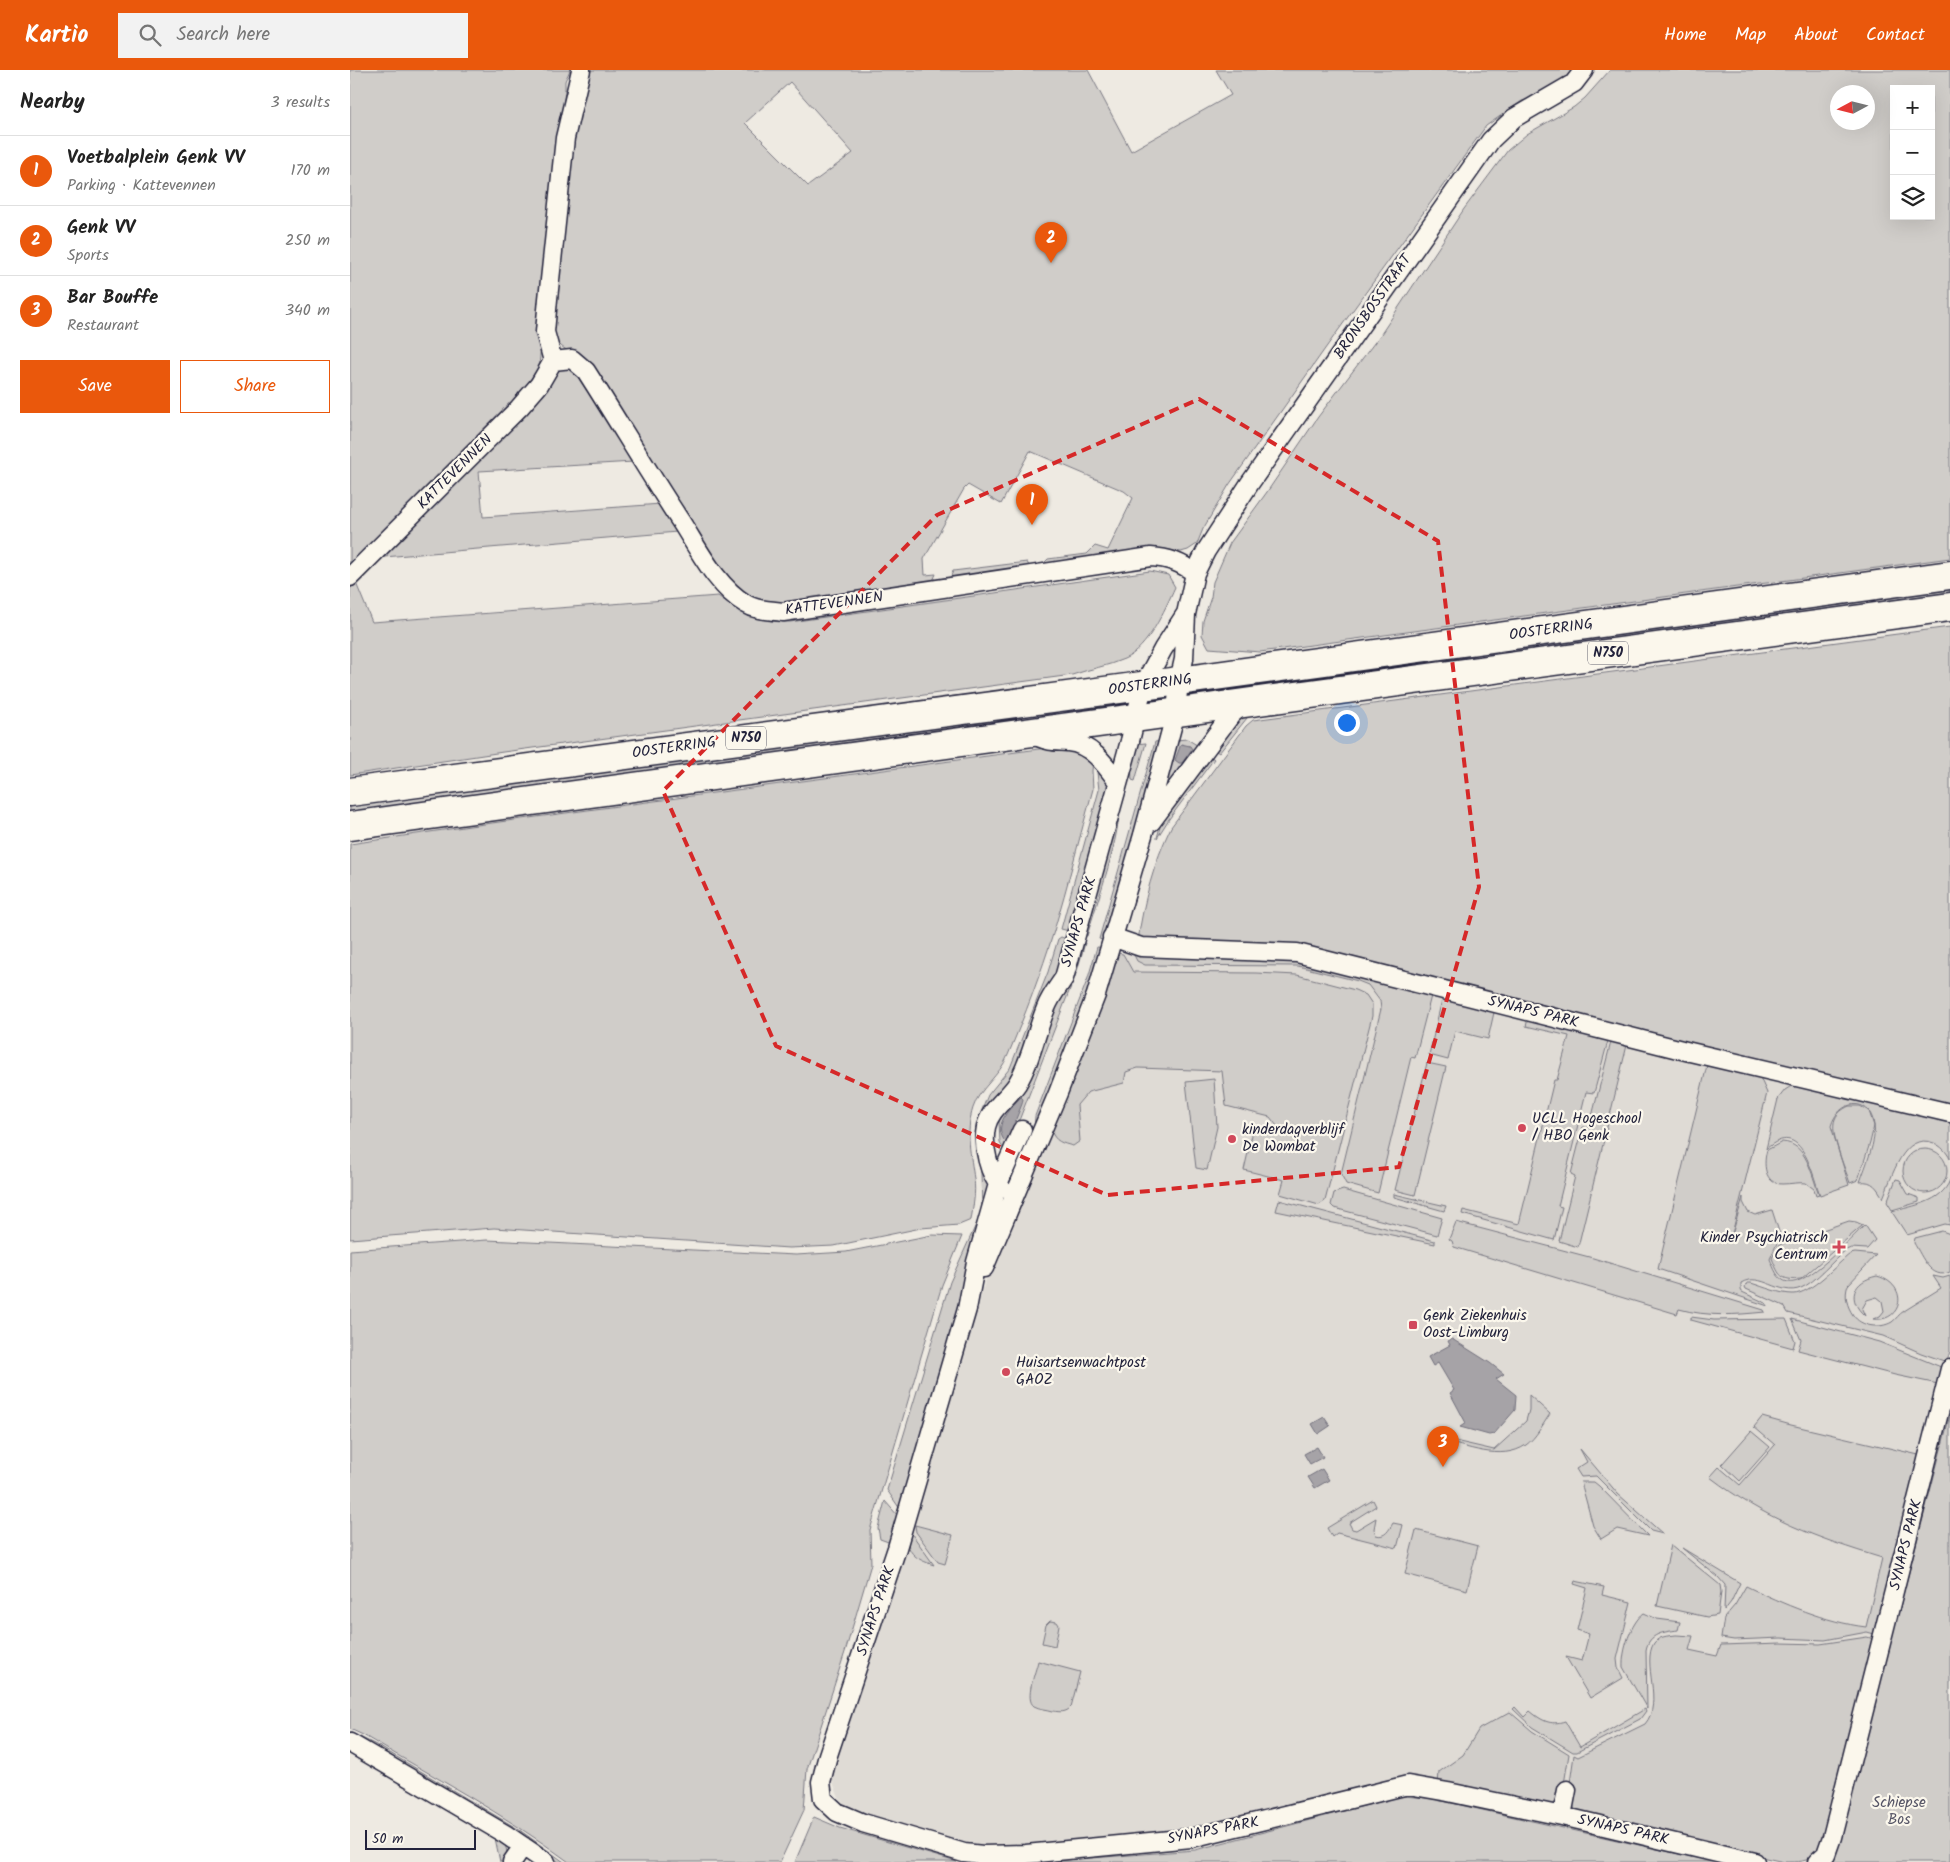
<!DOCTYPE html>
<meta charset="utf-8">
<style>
body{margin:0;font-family:Kalam,sans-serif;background:#f2f2f2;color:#222}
.controls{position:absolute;right:15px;top:15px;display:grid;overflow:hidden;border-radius:0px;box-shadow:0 5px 20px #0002}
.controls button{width:45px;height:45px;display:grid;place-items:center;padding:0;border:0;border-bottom:1px solid #e0e0e0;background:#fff;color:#222;font:25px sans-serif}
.compass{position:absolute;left:1480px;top:15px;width:45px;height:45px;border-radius:50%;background:#fff;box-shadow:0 5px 20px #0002;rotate:263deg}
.scale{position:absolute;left:15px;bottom:12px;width:111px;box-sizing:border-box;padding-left:5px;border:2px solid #22223b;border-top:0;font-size:14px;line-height:18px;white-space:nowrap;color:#22223b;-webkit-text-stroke:4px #fbf7ec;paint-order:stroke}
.you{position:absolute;left:996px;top:652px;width:18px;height:18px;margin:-12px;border:4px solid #fff;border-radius:50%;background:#1a73e8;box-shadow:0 0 0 8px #1a73e833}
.badge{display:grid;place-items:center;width:32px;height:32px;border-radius:50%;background:#ea580c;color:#fff;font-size:16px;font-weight:700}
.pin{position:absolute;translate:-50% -41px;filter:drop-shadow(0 1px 2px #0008)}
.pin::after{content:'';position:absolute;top:26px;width:18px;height:15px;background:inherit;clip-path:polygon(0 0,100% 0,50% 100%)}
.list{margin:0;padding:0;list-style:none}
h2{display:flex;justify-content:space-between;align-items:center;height:65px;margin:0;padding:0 20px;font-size:21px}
h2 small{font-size:16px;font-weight:400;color:#767676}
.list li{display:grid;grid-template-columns:32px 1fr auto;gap:15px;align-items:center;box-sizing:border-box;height:70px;padding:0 20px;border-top:1px solid #e0e0e0}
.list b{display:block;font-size:19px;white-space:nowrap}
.list p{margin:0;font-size:16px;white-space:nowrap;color:#767676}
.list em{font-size:16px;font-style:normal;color:#767676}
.actions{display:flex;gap:10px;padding:15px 20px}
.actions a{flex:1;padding:11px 0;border:1px solid #ea580c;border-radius:0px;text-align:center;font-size:18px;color:#ea580c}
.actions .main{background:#ea580c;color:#fff}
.icon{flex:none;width:28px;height:28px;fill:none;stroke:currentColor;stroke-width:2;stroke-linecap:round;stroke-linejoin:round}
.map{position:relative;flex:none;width:1600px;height:1792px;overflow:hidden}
header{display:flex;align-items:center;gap:30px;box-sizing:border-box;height:70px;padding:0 25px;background:#ea580c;color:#fff}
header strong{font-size:24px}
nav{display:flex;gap:28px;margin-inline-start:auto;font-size:18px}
.search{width:350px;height:45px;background:#f2f2f2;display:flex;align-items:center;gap:12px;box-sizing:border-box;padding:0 18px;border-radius:0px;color:#767676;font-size:19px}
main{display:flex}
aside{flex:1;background:#fff}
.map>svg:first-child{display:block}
</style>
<header>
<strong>Kartio</strong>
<div class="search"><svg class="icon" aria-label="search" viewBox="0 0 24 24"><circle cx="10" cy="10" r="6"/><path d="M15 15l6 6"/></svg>Search here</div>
<nav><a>Home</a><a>Map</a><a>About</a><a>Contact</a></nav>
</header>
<main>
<aside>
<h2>Nearby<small>3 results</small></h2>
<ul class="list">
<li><span class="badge">1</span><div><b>Voetbalplein Genk VV</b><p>Parking · Kattevennen</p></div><em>170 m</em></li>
<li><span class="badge">2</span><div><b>Genk VV</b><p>Sports</p></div><em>250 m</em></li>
<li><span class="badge">3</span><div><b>Bar Bouffe</b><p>Restaurant</p></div><em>340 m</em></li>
</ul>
<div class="actions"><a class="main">Save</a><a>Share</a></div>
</aside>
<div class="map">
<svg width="1600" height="1792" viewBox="0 0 1600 1792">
<rect width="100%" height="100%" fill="#eeeae2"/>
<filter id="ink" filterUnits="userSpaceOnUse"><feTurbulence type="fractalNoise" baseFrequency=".02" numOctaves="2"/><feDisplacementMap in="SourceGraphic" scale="10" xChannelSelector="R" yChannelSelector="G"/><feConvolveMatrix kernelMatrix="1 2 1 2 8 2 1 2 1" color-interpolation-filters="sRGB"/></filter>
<g filter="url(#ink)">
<path fill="#dfdbd5" d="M 767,883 L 943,887 L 1600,1051 L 1600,1281 L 1528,1565 L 1442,1790 L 1088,1714 L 843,1761 L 645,1779 L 621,1778 L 521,1748 L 498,1737 L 489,1728 L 482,1709 L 491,1672 L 623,1244 L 648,1178 Z"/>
<path fill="#d0cdc9" stroke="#797882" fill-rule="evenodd" d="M 0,0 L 220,0 L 215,11 L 215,19 L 189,296 L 165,333 L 76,417 L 33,462 L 0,493 Z
M 241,0 L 738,0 L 781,81 L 881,25 L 866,0 L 1224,0 L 1207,17 L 1189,27 L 1172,31 L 1136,56 L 977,276 L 879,415 L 853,459 L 847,474 L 838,480 L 831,482 L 813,479 L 695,495 L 695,492 L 698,489 L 737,484 L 745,476 L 758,480 L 783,428 L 774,421 L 680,381 L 651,434 L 618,415 L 614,419 L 574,489 L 575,505 L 586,504 L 582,513 L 439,533 L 402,529 L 390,521 L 364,492 L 232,288 C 218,281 206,277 201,260 L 222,73 L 231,24 ZM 440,12 L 503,83 L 458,116 L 395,53 Z
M 1260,0 L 1600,0 L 1600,488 L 910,582 L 859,578 L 852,565 L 853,551 L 861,527 L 863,512 L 880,473 L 917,422 L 968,347 L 1031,264 L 1114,139 L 1158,80 L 1177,64 L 1224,37 L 1235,28 ZM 1544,19 L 1581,19 L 1581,146 L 1544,146 ZM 1518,22 L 1518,52 L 1488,52 L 1488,22 Z
M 215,297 L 224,301 L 284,392 L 129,401 L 133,447 L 311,434 L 327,462 L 34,487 L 62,453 L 184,336 L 206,301 Z
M 677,492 L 680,498 L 603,511 L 601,506 L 603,501 Z
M 800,501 L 818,505 L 825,517 C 815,539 798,579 774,589 C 758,596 739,599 722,605 L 153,682 L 0,705 L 0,519 L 6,513 L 22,552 L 368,526 C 395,545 406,552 440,552 Z
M 1600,515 L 1600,529 L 1146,585 L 1165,575 Z
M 1600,557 L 1600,1036 L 1346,976 L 948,877 L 788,871 C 793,833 804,792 821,757 L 896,656 L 903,650 Z
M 687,638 L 689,644 L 616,655 L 583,666 L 0,746 L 0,733 Z
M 901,643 L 869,683 L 862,678 L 892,646 Z
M 837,669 L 850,677 L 811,729 L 826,670 Z
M 812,671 L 756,871 L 749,869 L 805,672 Z
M 796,673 L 785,711 L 782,710 L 781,694 L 785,674 Z
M 711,676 L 743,690 L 742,701 L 743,719 C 730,766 718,814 704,861 C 691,903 675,945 658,985 C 650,1006 629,1018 623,1038 C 615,1063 621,1085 624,1109 C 626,1123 623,1137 621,1150 L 609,1155 L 571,1158 L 484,1176 L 439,1178 L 144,1158 L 0,1169 L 0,774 L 120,756 Z
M 858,684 L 864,689 L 819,749 L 807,768 L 812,749 Z
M 750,697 L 758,713 L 760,726 L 723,862 L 711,859 L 749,720 L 747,702 Z
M 770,729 C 770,770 749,825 737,866 L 730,865 Z
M 711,867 L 721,871 L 662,1009 L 645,1027 L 641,1110 L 636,1140 L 632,1138 L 631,1103 L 625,1069 L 627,1052 L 638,1025 L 660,998 L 698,902 L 708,869 Z
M 729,872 L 735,873 L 727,901 L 656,1084 L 650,1073 L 649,1052 L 653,1040 L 682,999 L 720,902 Z
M 747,877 L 755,878 L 736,932 L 684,1060 L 685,1046 L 738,908 Z
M 767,883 L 773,884 L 783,902 L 906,903 L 947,905 L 1005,920 L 1016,925 L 1022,934 L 1022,946 L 975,1131 L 969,1135 L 930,1124 L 934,1110 L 894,1100 L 904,1056 L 947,1066 L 948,1064 L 927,1056 L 920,1047 L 876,1036 L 872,1001 L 788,998 L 776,1002 L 774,1013 L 738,1022 L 727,1035 L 730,1071 L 723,1076 C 712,1073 705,1072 701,1060 Z
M 783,883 L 943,887 L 1082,922 L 1065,988 L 1061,987 L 1028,1123 L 996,1114 L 991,1104 L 1031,939 L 1030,931 L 1018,915 L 1008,911 L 948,896 L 795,895 L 787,891 Z
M 1093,925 L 1145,938 L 1138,969 L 1105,961 L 1098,990 L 1079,985 Z
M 1179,946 L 1259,967 L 1244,1023 L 1236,1022 L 1208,1136 L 1212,1137 L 1204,1170 L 1112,1144 L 1113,1140 L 1169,1154 L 1204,1010 L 1207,1010 L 1219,966 L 1176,956 Z
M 1262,968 L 1278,971 L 1228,1177 L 1209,1171 L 1225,1106 L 1221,1104 L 1233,1057 L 1239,1058 Z
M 1358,991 L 1408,1003 L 1417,1023 L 1380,1172 L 1393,1127 L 1393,1132 L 1398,1142 L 1405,1145 L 1422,1140 L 1432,1171 L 1427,1173 L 1420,1189 C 1424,1198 1427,1210 1438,1212 C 1456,1217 1501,1168 1515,1155 L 1525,1170 L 1517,1179 L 1501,1178 L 1496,1180 C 1483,1190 1466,1212 1451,1218 C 1430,1227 1411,1201 1391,1213 L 1391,1220 L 1392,1222 L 1416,1233 L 1418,1236 L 1308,1199 Z
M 1077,993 L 1096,997 L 1065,1125 L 1045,1120 Z
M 864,1009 L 867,1057 L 857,1100 L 846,1098 L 836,1012 Z
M 1446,1013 L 1600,1047 L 1600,1089 C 1597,1082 1591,1076 1584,1073 C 1553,1061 1542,1108 1533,1128 C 1527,1118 1523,1110 1510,1112 C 1515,1097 1527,1070 1524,1055 C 1520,1025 1488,1030 1481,1056 L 1499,1115 L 1470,1125 C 1461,1100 1451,1048 1416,1079 L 1428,1029 L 1435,1020 Z
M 1499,1036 L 1510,1036 L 1519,1041 L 1524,1056 L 1520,1073 L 1508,1110 L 1500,1113 C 1495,1098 1479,1063 1485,1049 C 1488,1042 1493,1039 1499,1036 Z
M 1432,1072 C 1457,1073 1461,1104 1469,1124 L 1466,1125 L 1464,1119 L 1456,1113 C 1448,1112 1441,1114 1432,1114 C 1414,1114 1413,1093 1417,1080 Z
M1553 1101a22 22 0 1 1 44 0a22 22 0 1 1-44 0Z
M 1546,1109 L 1550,1110 L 1558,1124 L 1569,1128 L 1569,1132 L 1542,1140 L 1537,1132 Z
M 1600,1110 L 1600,1155 L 1595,1154 L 1557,1165 L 1542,1142 C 1564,1135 1591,1133 1600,1110 Z
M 993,1120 L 1092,1148 L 1087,1165 L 984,1138 L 981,1135 L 984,1123 Z
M 1044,1124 L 1096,1136 L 1094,1141 L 1044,1127 Z
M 929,1130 L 1085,1171 L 1085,1174 L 926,1141 Z
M 629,1148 L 635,1148 L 550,1439 L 537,1420 L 600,1212 Z
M 1499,1151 L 1506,1152 L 1513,1155 L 1451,1209 C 1431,1211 1429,1206 1422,1188 L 1429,1175 Z
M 1106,1152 L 1243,1188 L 1414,1240 L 1415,1242 C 1385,1245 1358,1247 1329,1239 L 1327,1244 L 1104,1177 L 1102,1171 L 1099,1169 Z
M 1592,1161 L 1600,1164 L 1600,1202 C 1581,1211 1572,1186 1564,1173 L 1565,1168 Z
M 582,1165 L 612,1166 L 592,1215 L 520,1460 L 521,1494 L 496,1579 L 457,1699 L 454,1740 L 430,1792 L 219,1792 C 155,1744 82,1706 13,1665 L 0,1659 L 0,1180 L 137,1170 L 446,1185 L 496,1182 Z
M 1505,1183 L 1526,1185 L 1498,1215 C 1494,1226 1497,1236 1503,1245 C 1511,1257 1530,1259 1542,1252 C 1546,1249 1549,1244 1554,1241 C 1566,1233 1579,1226 1591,1218 L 1583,1206 L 1593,1208 L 1600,1206 L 1600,1281 L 1597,1292 L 1571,1283 L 1533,1266 L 1438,1243 L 1434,1236 L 1396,1219 L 1395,1217 L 1397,1213 L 1401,1213 C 1414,1217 1430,1224 1443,1224 C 1461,1224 1486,1195 1500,1184 Z
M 1527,1206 C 1560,1215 1553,1253 1523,1249 L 1530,1246 L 1534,1241 L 1532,1231 L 1527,1227 L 1517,1230 L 1512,1239 L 1515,1246 C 1496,1229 1503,1211 1527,1206 Z
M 1341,1247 L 1364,1250 L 1436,1249 L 1445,1271 L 1443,1278 L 1341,1250 Z
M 1442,1249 L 1529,1272 L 1596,1299 L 1588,1314 L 1545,1305 L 1448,1280 L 1451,1270 Z
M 1179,1325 L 1200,1344 C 1193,1354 1186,1368 1176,1375 C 1151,1392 1116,1376 1089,1370 L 1092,1368 L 1144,1380 L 1176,1351 L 1179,1340 Z
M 1600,1345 L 1600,1792 L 1481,1792 L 1485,1785 Z
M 1412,1347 L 1441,1355 L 1573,1386 L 1528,1565 L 1517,1562 L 1475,1570 L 1431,1568 L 1384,1570 L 1371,1568 L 1374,1548 L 1385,1535 L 1396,1516 C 1433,1534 1475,1552 1516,1557 L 1532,1488 C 1466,1468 1415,1449 1360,1407 L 1369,1397 L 1390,1415 L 1425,1375 L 1404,1357 Z
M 1401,1361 L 1420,1377 L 1390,1411 L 1372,1394 Z
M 1230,1379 L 1268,1424 L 1313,1464 L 1301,1461 L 1246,1406 L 1231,1407 L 1226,1399 L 1237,1392 Z
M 1244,1412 L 1249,1416 L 1298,1466 L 1267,1459 L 1251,1469 L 1243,1456 L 1231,1412 Z
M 1023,1430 L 1026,1436 L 999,1453 L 1002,1459 L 1006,1460 L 1026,1448 L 1024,1459 L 1026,1465 C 1035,1468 1039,1460 1043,1453 L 1053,1455 L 1047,1478 L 987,1463 L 982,1467 L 977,1458 Z
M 535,1431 L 548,1446 L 541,1473 L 530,1469 L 528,1458 Z
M 565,1455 L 603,1465 L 595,1494 L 588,1492 L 566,1462 Z
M 559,1460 L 584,1495 C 565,1489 554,1482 559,1460 Z
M 1066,1460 L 1128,1476 L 1117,1520 L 1055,1504 Z
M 1321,1475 L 1370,1515 L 1371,1522 L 1368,1545 L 1357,1547 L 1307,1536 Z
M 1332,1478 L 1390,1513 L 1381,1532 L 1374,1541 L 1375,1515 L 1368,1507 Z
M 1225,1511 L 1254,1517 L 1252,1525 L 1281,1532 L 1267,1589 L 1268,1598 L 1273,1608 L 1240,1628 L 1216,1587 L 1232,1591 L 1239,1564 L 1227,1560 L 1237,1518 L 1224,1514 Z
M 1294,1543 L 1307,1549 L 1330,1552 L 1328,1560 C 1314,1562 1299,1563 1296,1580 L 1297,1639 L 1273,1597 C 1272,1581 1281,1552 1294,1543 Z
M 700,1551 L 707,1552 L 709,1555 L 705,1576 L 692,1573 L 696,1555 Z
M 1326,1565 L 1343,1566 L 1339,1580 L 1367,1586 L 1371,1575 L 1431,1573 L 1470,1574 L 1517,1567 L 1527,1570 L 1478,1765 C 1465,1789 1462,1792 1434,1792 L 1235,1748 L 1224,1738 L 1219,1720 L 1224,1685 L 1228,1687 L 1295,1654 C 1314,1632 1291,1593 1304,1573 C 1309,1566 1318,1566 1326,1565 Z
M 688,1591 L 730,1602 L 721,1637 C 716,1643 710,1642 703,1641 C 697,1639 689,1639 684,1636 C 674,1629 686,1601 688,1591 Z
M 1165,1637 L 1174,1647 L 1180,1641 C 1191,1650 1200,1656 1215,1651 L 1230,1677 L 1295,1639 L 1296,1641 L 1290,1649 L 1227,1682 L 1223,1682 L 1182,1657 L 1163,1639 Z
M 1160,1642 L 1182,1661 L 1219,1684 L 1213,1720 L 1202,1735 L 1088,1714 L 1089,1702 L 1113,1685 L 1129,1659 Z
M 0,1662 L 30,1677 L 168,1759 L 214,1792 L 209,1792 L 183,1774 L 0,1665 Z
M 1052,1726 L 1079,1728 L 1365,1792 L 690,1792 L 845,1780 Z
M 464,1747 L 490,1758 L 607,1792 L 445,1792 Z
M 145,1768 L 155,1774 L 157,1782 L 155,1792 L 150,1792 Z"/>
<path fill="#a6a3a7" stroke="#716f7c" d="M 831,674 L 840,676 L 842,679 L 832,693 L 829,693 L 825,690 Z
M 671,1027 L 673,1029 L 672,1034 L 658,1069 L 654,1070 C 643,1054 661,1037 671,1027 Z
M 1102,1269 L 1140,1293 L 1154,1304 L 1146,1309 L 1166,1325 L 1165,1340 L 1144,1364 L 1139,1365 L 1110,1357 L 1116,1353 L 1100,1323 L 1104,1320 L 1088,1293 L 1083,1296 L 1078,1287 L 1100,1275 L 1098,1271 Z
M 974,1347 L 980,1356 L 968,1364 L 962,1354 Z
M 967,1377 L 973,1387 L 960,1394 L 954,1384 Z
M 972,1399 L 979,1410 L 965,1418 L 958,1407 Z"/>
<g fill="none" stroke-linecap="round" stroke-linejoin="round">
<defs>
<path id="street" d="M 203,291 L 222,289 L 236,301 C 268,351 298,402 331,452 C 349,480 367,517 396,534 C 407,541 421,540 433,542 L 801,487 C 819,488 831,493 845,503
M 0,507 L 169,338 L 189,315 L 203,291 L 195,262 L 198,229 L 215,68 L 231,0
M 688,667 C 700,672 705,671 718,672 C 741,674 755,694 768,712
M 801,752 L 881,645 L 894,634
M 762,867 L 791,877 L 947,883 L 1336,981 L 1600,1043
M 672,1060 L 648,1114 L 626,1192 L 617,1239 L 547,1478 L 478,1685 L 471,1712 L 473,1729 L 487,1742 L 513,1753 L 614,1783 L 633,1785 L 676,1784 L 841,1768 L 1058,1715 L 1098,1722 L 1212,1746 L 1405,1792
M 652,1119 C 639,1104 632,1077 636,1057 C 640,1039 657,1029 667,1014 C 681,991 686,962 696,938 C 700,927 708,917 714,908 L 780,671 L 793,616 L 813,579 L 835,545
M 634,1198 L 708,1023 L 746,925 L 793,765 L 826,642 L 829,611 L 834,589 L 836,544 L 845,503 L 856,481 L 900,413 L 1141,70 L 1164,48 L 1224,13 L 1234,0
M 0,1673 L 155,1764 L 196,1792
M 1212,1746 L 1217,1720
M 162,1792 L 173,1776
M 1467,1792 L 1476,1784 L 1482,1767 L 1600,1299"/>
<path id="primary" d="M 829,611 L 1600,505
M 814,644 L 1600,537"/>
<path id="highway" d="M 0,722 L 829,611
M 0,756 L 814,644"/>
</defs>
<use href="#street" stroke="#22223b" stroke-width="21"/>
<use href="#primary" stroke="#22223b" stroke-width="31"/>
<use href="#highway" stroke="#22223b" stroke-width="31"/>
<use href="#street" stroke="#fbf7ec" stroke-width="18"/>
<use href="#primary" stroke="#fbf7ec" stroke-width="28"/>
<use href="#highway" stroke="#fbf7ec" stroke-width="28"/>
</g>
</g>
<path fill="none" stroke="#d62828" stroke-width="4" stroke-dasharray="10 6" stroke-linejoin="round" d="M 849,329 L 1088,471 L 1129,817 L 1049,1097 L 757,1125 L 426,976 L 313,721 L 587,445 Z"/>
<g fill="#d1495b" stroke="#fbf7ec" stroke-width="2">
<circle cx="1172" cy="1058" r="5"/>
<circle cx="882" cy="1069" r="5"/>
<path d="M1486.5 1169.5h5v5h5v5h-5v5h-5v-5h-5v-5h5z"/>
<rect x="1058" y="1250" width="10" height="10" rx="2.5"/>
<circle cx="656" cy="1302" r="5"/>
</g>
<g text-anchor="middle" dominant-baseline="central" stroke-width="4.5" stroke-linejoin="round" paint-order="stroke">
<g fill="#fbf7ec" stroke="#636270" stroke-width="1">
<rect x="1238" y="571.5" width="40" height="23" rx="4"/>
<rect x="376" y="656.5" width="40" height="23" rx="4"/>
</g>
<g font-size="14" font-weight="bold" fill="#22223b">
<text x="1258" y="583">N750</text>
<text x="396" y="668">N750</text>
</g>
<g font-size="15" fill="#22223b" stroke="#fbf7ec">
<text transform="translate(1023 237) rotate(-55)">BRONSBOSSTRAAT</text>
<text transform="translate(105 402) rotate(-45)">KATTEVENNEN</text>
<text transform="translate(484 534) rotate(-8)">KATTEVENNEN</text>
<text transform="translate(1201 560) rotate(-8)">OOSTERRING</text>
<text transform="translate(800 615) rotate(-8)">OOSTERRING</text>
<text transform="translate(324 678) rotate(-8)">OOSTERRING</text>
<text transform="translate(729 852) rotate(-74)">SYNAPS PARK</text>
<text transform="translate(1183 942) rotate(14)">SYNAPS PARK</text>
<text transform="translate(1556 1475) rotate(-76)">SYNAPS PARK</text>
<text transform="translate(526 1541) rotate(-72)">SYNAPS PARK</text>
<text transform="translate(1273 1760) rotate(13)">SYNAPS PARK</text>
<text transform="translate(863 1761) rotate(-11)">SYNAPS PARK</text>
</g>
<g font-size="15" fill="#22223b" stroke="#fbf7ec" text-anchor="start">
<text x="1182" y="1049">UCLL Hogeschool<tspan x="1182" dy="17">/ HBO Genk</tspan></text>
<text x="892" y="1060">kinderdagverblijf<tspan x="892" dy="17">De Wombat</tspan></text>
<text x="1478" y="1168" text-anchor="end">Kinder Psychiatrisch<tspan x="1478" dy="17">Centrum</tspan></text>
<text x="1073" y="1246">Genk Ziekenhuis<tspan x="1073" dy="17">Oost-Limburg</tspan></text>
<text x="666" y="1293">Huisartsenwachtpost<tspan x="666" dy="17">GAOZ</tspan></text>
</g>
<g font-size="15" fill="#565566" stroke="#fbf7ec">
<text x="1549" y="1733">Schiepse<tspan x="1549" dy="17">Bos</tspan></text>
</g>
</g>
</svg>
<div class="controls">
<button>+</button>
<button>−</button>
<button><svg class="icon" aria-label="layers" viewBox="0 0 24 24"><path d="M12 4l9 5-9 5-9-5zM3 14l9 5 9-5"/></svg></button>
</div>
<svg class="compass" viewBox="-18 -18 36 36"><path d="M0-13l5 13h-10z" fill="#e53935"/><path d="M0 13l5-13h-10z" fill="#767676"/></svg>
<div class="scale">50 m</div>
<div class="you"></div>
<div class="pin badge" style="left:682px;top:455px">1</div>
<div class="pin badge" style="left:701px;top:193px">2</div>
<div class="pin badge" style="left:1093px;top:1397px">3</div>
</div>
</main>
